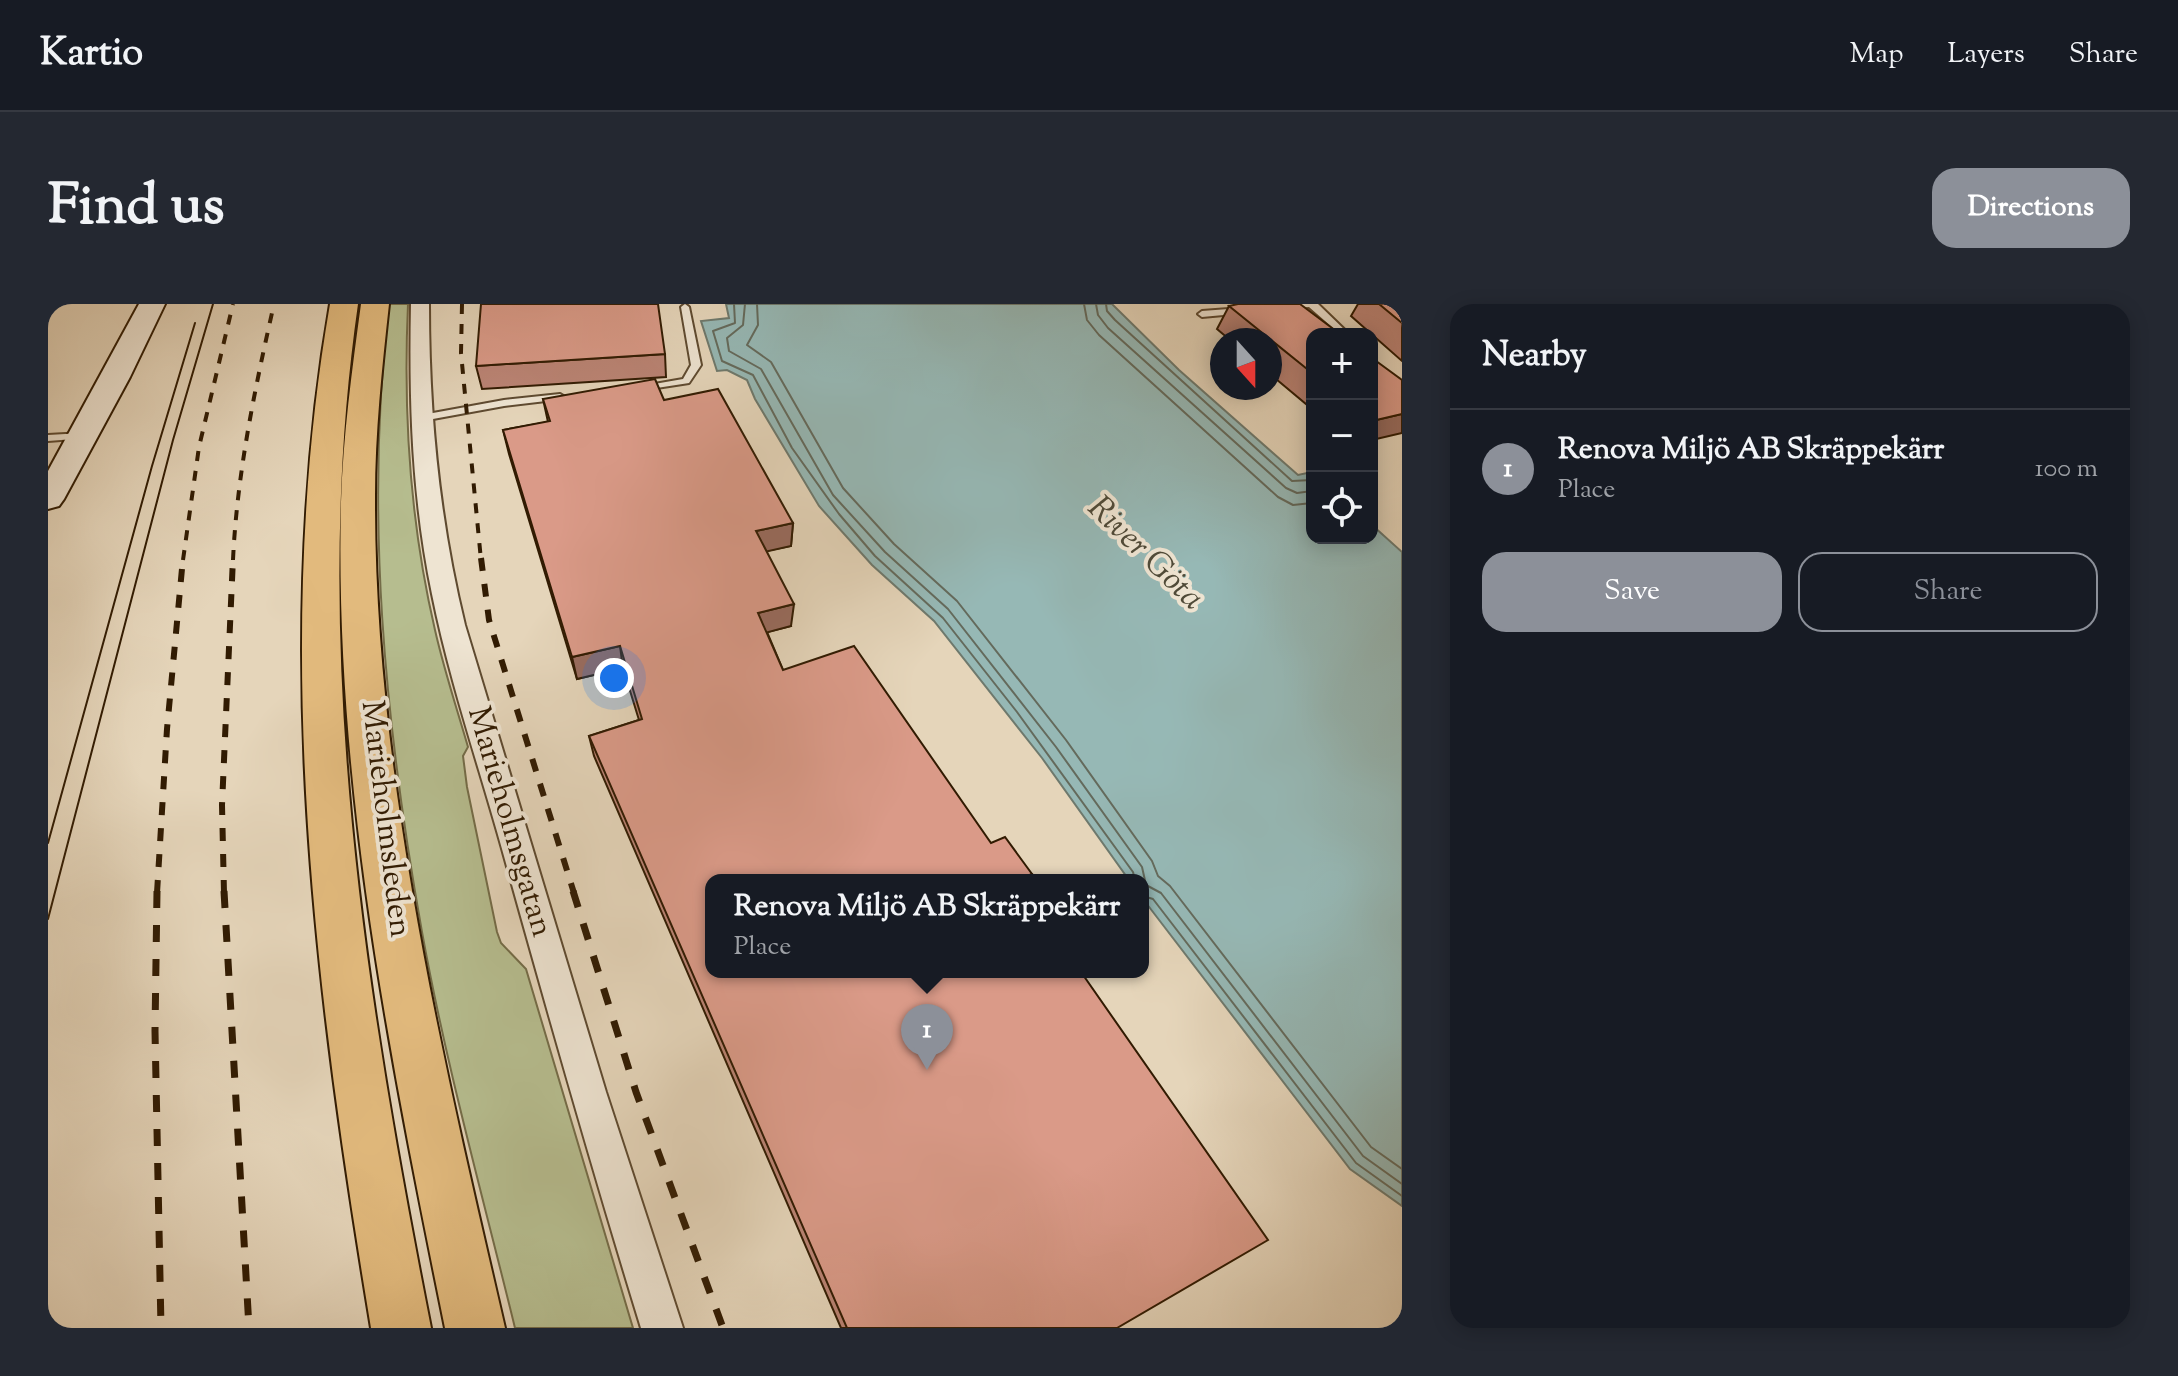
<!DOCTYPE html>
<meta charset="utf-8">
<style>
body{margin:0;font-family:"Sorts Mill Goudy",serif;background:#242831;color:#f1f3f6}
.controls{position:absolute;right:24px;top:24px;display:grid;overflow:hidden;border-radius:16px;box-shadow:0 4px 20px #0003}
.controls button{width:72px;height:72px;display:grid;place-items:center;padding:0;border:0;border-bottom:2px solid #363941;background:#171b24;color:#f1f3f6;font:40px sans-serif}
.compass{position:absolute;left:1162px;top:24px;width:72px;height:72px;border-radius:50%;background:#171b24;box-shadow:0 4px 20px #0003;rotate:159deg}
.you{position:absolute;left:566px;top:374px;width:28px;height:28px;margin:-20px;border:6px solid #fff;border-radius:50%;background:#1a73e8;box-shadow:0 0 0 12px #1a73e833}
.badge{display:grid;place-items:center;width:52px;height:52px;border-radius:50%;background:#8c9099;color:#fff;font-size:26px;font-weight:700}
.pin{position:absolute;translate:-50% -66px;filter:drop-shadow(0 2px 4px #0008)}
.pin::after{content:'';position:absolute;top:42px;width:28px;height:24px;background:inherit;clip-path:polygon(0 0,100% 0,50% 100%)}
.popup{position:absolute;left:657px;top:570px;width:444px;height:104px;box-sizing:border-box;display:grid;place-content:center;border-radius:16px;background:#171b24;filter:drop-shadow(0 2px 6px #0005);font-size:26px;white-space:nowrap;color:#9ea1a6}
.popup b{font-size:30px;color:#f1f3f6}
.popup::after{content:'';position:absolute;left:50%;top:100%;margin-left:-16px;border:16px solid transparent;border-top-color:#171b24}
.list{margin:0;padding:0;list-style:none}
h2{display:flex;justify-content:space-between;align-items:center;height:104px;margin:0;padding:0 32px;font-size:34px}
h2 small{font-size:26px;font-weight:400;color:#9ea1a6}
.list li{display:grid;grid-template-columns:52px 1fr auto;gap:24px;align-items:center;box-sizing:border-box;height:120px;padding:0 32px;border-top:2px solid #363941}
.list b{display:block;font-size:30px;white-space:nowrap}
.list p{margin:0;font-size:26px;white-space:nowrap;color:#9ea1a6}
.list em{font-size:26px;font-style:normal;color:#9ea1a6}
.actions{display:flex;gap:16px;padding:24px 32px}
.actions a{flex:1;padding:18px 0;border:2px solid #8c9099;border-radius:24px;text-align:center;font-size:28px;color:#8c9099}
.actions .main{background:#8c9099;color:#fff}
.icon{flex:none;width:44px;height:44px;fill:none;stroke:currentColor;stroke-width:2;stroke-linecap:round;stroke-linejoin:round}
.map{position:relative;flex:none;width:1354px;height:1024px;overflow:hidden;border-radius:24px}
header{display:flex;align-items:center;gap:48px;box-sizing:border-box;height:112px;padding:0 40px;background:#171b24;border-bottom:2px solid #363941}
header strong{font-size:38px}
nav{display:flex;gap:44px;margin-inline-start:auto;font-size:28px}
.intro{display:flex;align-items:center;justify-content:space-between;box-sizing:border-box;height:192px;padding:0 48px}
h1{margin:0;font-size:56px}
.button{padding:20px 36px;border-radius:24px;background:#8c9099;color:#fff;font-size:28px;font-weight:700}
main{display:flex;gap:48px;padding:0 48px}
aside{flex:1;background:#171b24;border-radius:24px;box-shadow:0 4px 20px #0003}
.map>svg:first-child{display:block}
</style>
<header>
<strong>Kartio</strong>
<nav><a>Map</a><a>Layers</a><a>Share</a></nav>
</header>
<div class="intro"><h1>Find us</h1><a class="button">Directions</a></div>
<main>
<div class="map">
<svg width="1354" height="1024" viewBox="0 0 1354 1024">
<rect width="100%" height="100%" fill="#e5d5ba"/>
<filter id="stains"><feTurbulence type="fractalNoise" baseFrequency=".0025" numOctaves="4"/><feColorMatrix values="0 0 0 0 .2 0 0 0 0 .09 0 0 0 0 .02 0 0 0 .5 -.17"/></filter>
<radialGradient id="worn" r=".72"><stop offset=".6" stop-color="#630" stop-opacity="0"/><stop offset="1" stop-color="#630" stop-opacity=".3"/></radialGradient>
<path fill="#b6bd8f" stroke="#746c48" stroke-width="2" d="M 341,0 L 360,0 C 355,110 362,219 387,326 C 396,366 409,405 420,443 L 415,452 L 419,483 L 449,628 L 453,639 L 478,665 L 585,1024 L 467,1024 C 435,893 398,761 374,628 C 337,421 316,209 341,0 Z"/>
<path fill="#96b8b5" stroke="#6e796d" stroke-width="2" d="M 678,0 L 1064,0 L 1131,66 L 1250,171 L 1264,168 L 1264,234 L 1324,234 L 1324,221 L 1354,248 L 1354,902 L 1302,865 L 1095,595 L 1095,576 L 1081,576 L 994,454 L 886,317 L 824,261 L 771,202 L 707,95 L 699,76 L 679,66 L 669,67 L 653,17 L 681,14 Z"/>
<g fill="none" stroke-linecap="round" stroke-linejoin="round">
<path stroke="#646a5c" stroke-width="2" d="M 686,0 L 687,19 L 665,27 L 674,57 L 705,71 L 744,144 L 791,210 L 827,252 L 895,314 L 969,408 L 1085,568 L 1087,576
M 697,0 L 695,21 L 679,34 L 681,47 L 713,65 L 785,191 L 837,248 L 900,305 L 1008,443 L 1094,563 L 1098,581 L 1113,589 L 1315,852 L 1354,880
M 709,0 L 710,21 L 699,41 L 723,58 L 795,184 L 846,240 L 909,297 L 1018,436 L 1104,557 L 1110,572 L 1122,582 L 1323,843 L 1354,865
M 1036,0 L 1039,16 L 1051,31 L 1230,193 L 1245,201 L 1264,199
M 1048,0 L 1050,11 L 1060,24 L 1238,184 L 1249,189 L 1264,187
M 1058,0 L 1059,7 L 1067,16 L 1244,177 L 1264,176
M 1095,592 L 1105,595 L 1308,859 L 1354,892"/>
<defs>
<path id="lane" d="M 637,0 L 641,3 L 653,61 L 641,79 L 589,87 L 589,83 L 635,75 L 643,61 L 633,3 Z
M 1234,0 L 1270,0 L 1301,30 L 1292,30 L 1261,3 L 1231,5 L 1231,1 Z
M 1194,4 L 1197,5 L 1197,9 L 1154,13 L 1150,10 L 1154,7 Z
M 512,90 L 517,93 L 515,95 L 456,102 L 374,117 L 369,114 L 374,111 L 456,96 Z
M 35,129 L 39,130 L 39,134 L 0,137 L 0,131 Z"/>
<path id="street" d="M 363,0 L 381,0 C 381,109 391,215 417,321 L 558,788 L 635,1024 L 593,1024 C 545,868 500,710 456,552 C 432,465 402,379 384,290 C 364,194 361,97 363,0 Z"/>
<path id="secondary" d="M 91,0 L 117,0 L 82,73 L 16,195 L 11,202 L 0,205 L 0,167 Z"/>
<path id="highway" d="M 282,0 L 310,0 C 261,341 317,689 383,1024 L 323,1024 C 267,687 223,339 282,0 Z
M 313,0 L 341,0 C 334,64 327,129 327,193 C 326,469 395,756 457,1024 L 397,1024 C 342,753 286,476 293,198 C 295,132 304,66 313,0 Z"/>
</defs>
<use href="#lane" stroke="#5e4a30" stroke-width="4"/>
<use href="#street" stroke="#5e4a30" stroke-width="4"/>
<use href="#secondary" stroke="#311b02" stroke-width="4"/>
<use href="#highway" stroke="#311b02" stroke-width="4"/>
<use href="#lane" fill="#eee4d2" fill-rule="evenodd"/>
<use href="#street" fill="#eee4d2" fill-rule="evenodd"/>
<use href="#secondary" fill="#eee4d2" fill-rule="evenodd"/>
<use href="#highway" fill="#e2ba7d" fill-rule="evenodd"/>
<path stroke="#311b02" stroke-width="2" d="M 0,539 L 104,162 L 147,19
M 0,615 L 125,136 L 165,0"/>
<path stroke="#311b02" stroke-width="4" stroke-dasharray="10 10" stroke-linecap="butt" d="M 414,0 L 413,49 L 433,256
M 135,256 L 151,143 L 185,0
M 185,256 C 189,169 207,84 226,0"/>
<path stroke="#311b02" stroke-width="6" stroke-dasharray="13 13" stroke-linecap="butt" d="M 433,254 L 441,316 L 526,589
M 109,589 L 119,425 L 135,254
M 176,589 L 174,501 L 185,254"/>
<path stroke="#311b02" stroke-width="7" stroke-dasharray="17 17" stroke-linecap="butt" d="M 109,587 L 107,727 L 113,1024
M 176,587 L 201,1024
M 525,587 L 588,788 L 675,1024"/>
</g>
<path fill="#bb8475" stroke="#311b02" stroke-width="2" d="M 1310,0 L 1354,0 L 1354,57 L 1303,12 Z
M 1181,2 L 1264,30 L 1264,105 L 1222,70 L 1222,36 L 1182,36 L 1169,25 Z
M 617,50 L 618,73 L 434,85 L 428,62 Z
M 495,95 L 616,96 L 745,219 L 743,242 L 718,247 L 743,322 L 719,328 L 735,366 L 943,539 L 984,570 L 663,576 L 1069,1024 L 793,1024 L 546,452 L 541,432 L 591,416 L 575,364 L 529,375 L 461,150 L 455,126 L 500,118 Z"/>
<path fill="#996c5f" stroke="#311b02" stroke-width="2" d="M 1354,110 L 1354,129 L 1324,136 L 1324,117 Z
M 745,219 L 743,242 L 707,250 L 708,227 Z
M 746,300 L 743,322 L 709,331 L 710,309 Z
M 572,342 L 575,364 L 529,375 L 524,353 Z
M 984,570 L 979,576 L 969,576 Z"/>
<path fill="#da9a88" stroke="#311b02" stroke-width="2" d="M 433,0 L 610,0 L 617,50 L 428,62 Z
M 1190,0 L 1252,0 L 1292,30 L 1264,30 L 1264,69 L 1181,2 Z
M 1331,0 L 1354,0 L 1354,19 Z
M 1324,54 L 1354,76 L 1354,110 L 1324,117 Z
M 607,75 L 616,96 L 670,85 L 745,219 L 708,227 L 746,300 L 710,309 L 735,366 L 806,342 L 943,539 L 957,533 L 984,570 L 969,576 L 663,576 L 663,668 L 1033,668 L 1220,936 L 1069,1024 L 799,1024 L 541,432 L 594,415 L 572,342 L 524,353 L 455,126 L 502,117 L 495,95 Z"/>
<g text-anchor="middle" dominant-baseline="central" stroke-width="8" stroke-linejoin="round" paint-order="stroke">
<g font-size="32" fill="#311b02" stroke="#eee4d2">
<text transform="translate(337 515) rotate(83)">Marieholmsleden</text>
<text transform="translate(461 518) rotate(74)">Marieholmsgatan</text>
</g>
<g font-size="34" font-style="italic" fill="#4f4a38" stroke="#eee4d2">
<text transform="translate(1097 250) rotate(44)">River Göta</text>
</g>
</g>
<rect width="100%" height="100%" filter="url(#stains)"/>
<rect width="100%" height="100%" fill="url(#worn)"/>
</svg>
<div class="controls">
<button>+</button>
<button>−</button>
<button><svg class="icon" aria-label="locate" viewBox="0 0 24 24"><circle cx="12" cy="12" r="6"/><path d="M12 2v4M12 18v4M2 12h4M18 12h4"/></svg></button>
</div>
<svg class="compass" viewBox="-18 -18 36 36"><path d="M0-13l5 13h-10z" fill="#e53935"/><path d="M0 13l5-13h-10z" fill="#9ea1a6"/></svg>
<div class="you"></div>
<div class="pin badge" style="left:879px;top:766px">1</div>
<div class="popup"><b>Renova Miljö AB Skräppekärr</b>Place</div>
</div>
<aside>
<h2>Nearby<small></small></h2>
<ul class="list">
<li><span class="badge">1</span><div><b>Renova Miljö AB Skräppekärr</b><p>Place</p></div><em>100 m</em></li>
</ul>
<div class="actions"><a class="main">Save</a><a>Share</a></div>
</aside>
</main>
